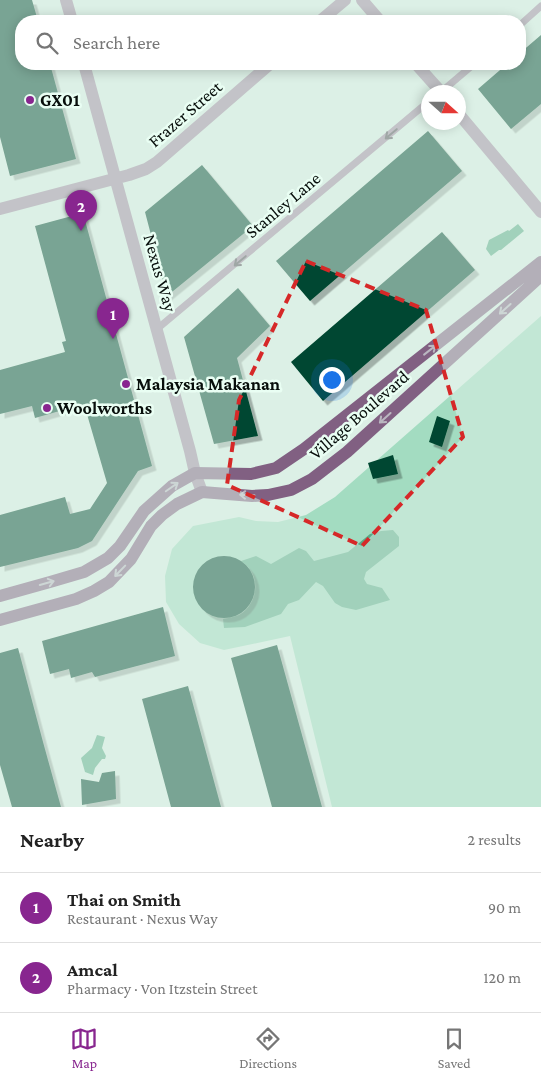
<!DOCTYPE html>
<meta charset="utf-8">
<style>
body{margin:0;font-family:"Crimson Pro",serif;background:#f2f2f2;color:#222}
.compass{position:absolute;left:421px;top:85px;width:45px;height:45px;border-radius:50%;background:#fff;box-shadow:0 2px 12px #0003;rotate:111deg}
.you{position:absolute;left:331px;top:379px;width:18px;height:18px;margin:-12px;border:4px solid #fff;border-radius:50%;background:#1a73e8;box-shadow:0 0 0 8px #1a73e833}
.badge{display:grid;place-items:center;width:32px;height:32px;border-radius:50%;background:#88268f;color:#fff;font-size:16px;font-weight:700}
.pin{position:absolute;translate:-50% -41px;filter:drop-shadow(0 1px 2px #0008)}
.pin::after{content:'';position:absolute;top:26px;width:18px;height:15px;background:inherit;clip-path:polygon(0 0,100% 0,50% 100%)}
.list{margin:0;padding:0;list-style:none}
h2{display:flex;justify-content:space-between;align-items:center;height:65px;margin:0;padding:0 20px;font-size:21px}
h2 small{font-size:16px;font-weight:400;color:#767676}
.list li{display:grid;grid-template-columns:32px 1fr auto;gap:15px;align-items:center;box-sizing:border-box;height:70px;padding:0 20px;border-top:1px solid #e0e0e0}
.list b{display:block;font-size:19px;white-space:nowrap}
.list p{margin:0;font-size:16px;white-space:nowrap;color:#767676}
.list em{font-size:16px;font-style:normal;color:#767676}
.icon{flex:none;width:28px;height:28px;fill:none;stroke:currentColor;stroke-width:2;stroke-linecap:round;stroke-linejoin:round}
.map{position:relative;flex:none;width:541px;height:807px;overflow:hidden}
.search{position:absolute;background:#fff;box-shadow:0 2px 12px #0003;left:15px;right:15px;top:15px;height:55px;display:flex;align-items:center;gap:12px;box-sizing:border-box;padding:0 18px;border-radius:20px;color:#767676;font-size:19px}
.sheet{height:205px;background:#fff}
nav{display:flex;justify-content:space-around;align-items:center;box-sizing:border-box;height:70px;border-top:1px solid #e0e0e0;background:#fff;font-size:14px;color:#767676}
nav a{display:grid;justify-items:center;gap:2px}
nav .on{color:#88268f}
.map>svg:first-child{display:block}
</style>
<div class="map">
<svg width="541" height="807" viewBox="0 0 541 807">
<defs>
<filter id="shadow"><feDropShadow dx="4.5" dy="4.5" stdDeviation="0" flood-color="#0004"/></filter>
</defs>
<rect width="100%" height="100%" fill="#dcf0e6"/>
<path fill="#a3dcc1" d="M 541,316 L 541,807 L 332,807 L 290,636 L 224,650 L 200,643 L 179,624 L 166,602 L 165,576 L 172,549 L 193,526 L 239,517 L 256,521 L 278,522 L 306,515 L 335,497 Z"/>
<path fill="#5aaa88" d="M 518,224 L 524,231 L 501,250 L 499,250 L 491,256 L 486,249 L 489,240 L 508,230 L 509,231 Z
M 393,530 L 399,537 L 399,546 L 366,572 L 364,579 L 367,584 L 382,588 L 390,600 L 356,610 L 342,607 L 335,603 L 323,586 L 316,582 L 299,600 L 288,604 L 281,614 L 245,627 L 224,628 L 223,619 C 228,618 234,617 239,615 C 253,607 260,588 252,573 C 250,568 245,564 241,561 L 256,556 L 271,564 L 299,548 L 306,551 L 314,561 L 348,552 L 370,534 L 381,531 Z
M 97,735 L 105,737 L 102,748 L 106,756 L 105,759 L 102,759 L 95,768 L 93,775 L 85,772 L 81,758 L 92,748 Z"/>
<path fill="#004730" filter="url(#shadow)" d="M 0,0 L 32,0 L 38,21 L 21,21 L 21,64 L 50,64 L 76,159 L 10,176 L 0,137 Z
M 541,35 L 541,104 L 511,129 L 478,89 L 507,64 L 520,64 L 520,53 Z
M 428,131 L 462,171 L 310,301 L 276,261 Z
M 202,165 L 253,226 L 167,296 L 145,212 Z
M 83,213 L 152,466 L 138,471 L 92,541 L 78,548 L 0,567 L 0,515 L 65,497 L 70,514 L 90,509 L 107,483 L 84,404 L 35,418 L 32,406 L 0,414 L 0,370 L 65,352 L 62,342 L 66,341 L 35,226 Z
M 442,232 L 475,270 L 323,401 L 291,362 Z
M 238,288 L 270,326 L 237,358 L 258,436 L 214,444 L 184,337 Z
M 437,416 L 450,421 L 442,447 L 429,442 Z
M 393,455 L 398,474 L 373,479 L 368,463 Z
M193 587a31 31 0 1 1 62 0a31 31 0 1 1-62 0Z
M 163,607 L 175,656 L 95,677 L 92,672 L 71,678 L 69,669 L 50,674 L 42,641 Z
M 277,645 L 322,807 L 272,807 L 231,658 Z
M 18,648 L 43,742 L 61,807 L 12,807 L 0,765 L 0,653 Z
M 188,686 L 221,807 L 171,807 L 142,699 Z
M 115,771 L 116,799 L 82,805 L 81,779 L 99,782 L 102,773 Z"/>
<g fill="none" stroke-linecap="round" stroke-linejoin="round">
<path stroke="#a48da4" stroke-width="7" d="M 520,25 L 541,6
M 441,92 L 474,64
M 157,329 L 428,102"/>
<path stroke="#a48da4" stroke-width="12" d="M 66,0 L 72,21
M 362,0 L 380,21
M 320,21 L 345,0
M 84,64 L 190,451 L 195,473 L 202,492
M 416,64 L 441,92
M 458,113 L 541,212
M 0,209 L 129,175 L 146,169 L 157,162 L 270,64"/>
<path stroke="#816082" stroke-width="12" d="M 0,596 L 50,582 L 84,572 L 108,558 L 120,546 L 144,511 L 172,486 L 195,473 L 251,474 L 276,468 L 304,449 L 541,262
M 0,620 L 76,599 L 94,591 L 109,582 L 131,559 L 151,526 L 162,515 L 177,504 L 202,492 L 252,496 L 268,495 L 291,490 L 312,479 L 347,452 L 541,276"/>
</g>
<defs><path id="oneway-shaft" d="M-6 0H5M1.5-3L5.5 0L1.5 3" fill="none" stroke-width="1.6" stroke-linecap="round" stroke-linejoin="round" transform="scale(1.25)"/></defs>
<g stroke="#564e58">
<use href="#oneway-shaft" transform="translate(391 134) rotate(140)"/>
<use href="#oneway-shaft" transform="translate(240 261) rotate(140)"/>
</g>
<g stroke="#bab7c0">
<use href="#oneway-shaft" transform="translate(505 309) rotate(138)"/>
<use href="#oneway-shaft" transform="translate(430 350) rotate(-38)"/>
<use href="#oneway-shaft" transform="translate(385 418) rotate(138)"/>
<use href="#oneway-shaft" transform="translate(172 487) rotate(-35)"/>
<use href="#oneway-shaft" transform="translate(247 495) rotate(-178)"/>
<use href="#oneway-shaft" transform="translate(120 571) rotate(134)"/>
<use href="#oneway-shaft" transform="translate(47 583) rotate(-16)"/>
</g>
<path d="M0 0H541V807H0ZM 306,261 L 426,310 L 463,437 L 362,546 L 227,485 L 239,400 Z" fill="#dcf0e6" fill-opacity=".55" fill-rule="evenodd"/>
<path fill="none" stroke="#d62828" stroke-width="4" stroke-dasharray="10 6" stroke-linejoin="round" d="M 306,261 L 426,310 L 463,437 L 362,546 L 227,485 L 239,400 Z"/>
<g fill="#88268f" stroke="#e9fef3" stroke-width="2">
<circle cx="30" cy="100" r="5"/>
<circle cx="126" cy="384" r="5"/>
<circle cx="47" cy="408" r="5"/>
</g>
<g text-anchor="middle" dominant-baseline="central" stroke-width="5" stroke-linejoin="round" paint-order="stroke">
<g font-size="18" font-weight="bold" fill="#070e0b" stroke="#e9fef3" text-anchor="start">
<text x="40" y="100">GX01</text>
<text x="136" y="384">Malaysia Makanan</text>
<text x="57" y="408">Woolworths</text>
</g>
<g font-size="18" fill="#070e0b" stroke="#e9fef3">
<text transform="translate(185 114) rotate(-41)">Frazer Street</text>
<text transform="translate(283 205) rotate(-40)">Stanley Lane</text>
<text transform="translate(160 273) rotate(74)">Nexus Way</text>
<text transform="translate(359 415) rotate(-41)">Village Boulevard</text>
</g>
</g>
</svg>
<svg class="compass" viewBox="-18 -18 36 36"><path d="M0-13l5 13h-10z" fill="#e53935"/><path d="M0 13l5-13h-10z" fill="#767676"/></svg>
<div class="you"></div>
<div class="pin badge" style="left:113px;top:339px">1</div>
<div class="pin badge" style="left:81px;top:231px">2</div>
<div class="search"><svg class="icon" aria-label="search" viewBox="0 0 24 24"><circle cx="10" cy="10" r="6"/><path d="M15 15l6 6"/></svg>Search here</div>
</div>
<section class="sheet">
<h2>Nearby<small>2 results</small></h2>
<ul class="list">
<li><span class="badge">1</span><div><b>Thai on Smith</b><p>Restaurant · Nexus Way</p></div><em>90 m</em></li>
<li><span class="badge">2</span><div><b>Amcal</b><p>Pharmacy · Von Itzstein Street</p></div><em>120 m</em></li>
</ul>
</section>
<nav>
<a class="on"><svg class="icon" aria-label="map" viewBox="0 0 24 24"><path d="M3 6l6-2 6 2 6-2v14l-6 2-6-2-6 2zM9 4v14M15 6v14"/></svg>Map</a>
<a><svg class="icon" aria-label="directions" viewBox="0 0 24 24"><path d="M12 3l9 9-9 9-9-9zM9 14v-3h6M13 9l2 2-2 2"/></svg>Directions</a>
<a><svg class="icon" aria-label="saved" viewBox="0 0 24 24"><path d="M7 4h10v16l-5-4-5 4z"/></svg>Saved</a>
</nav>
